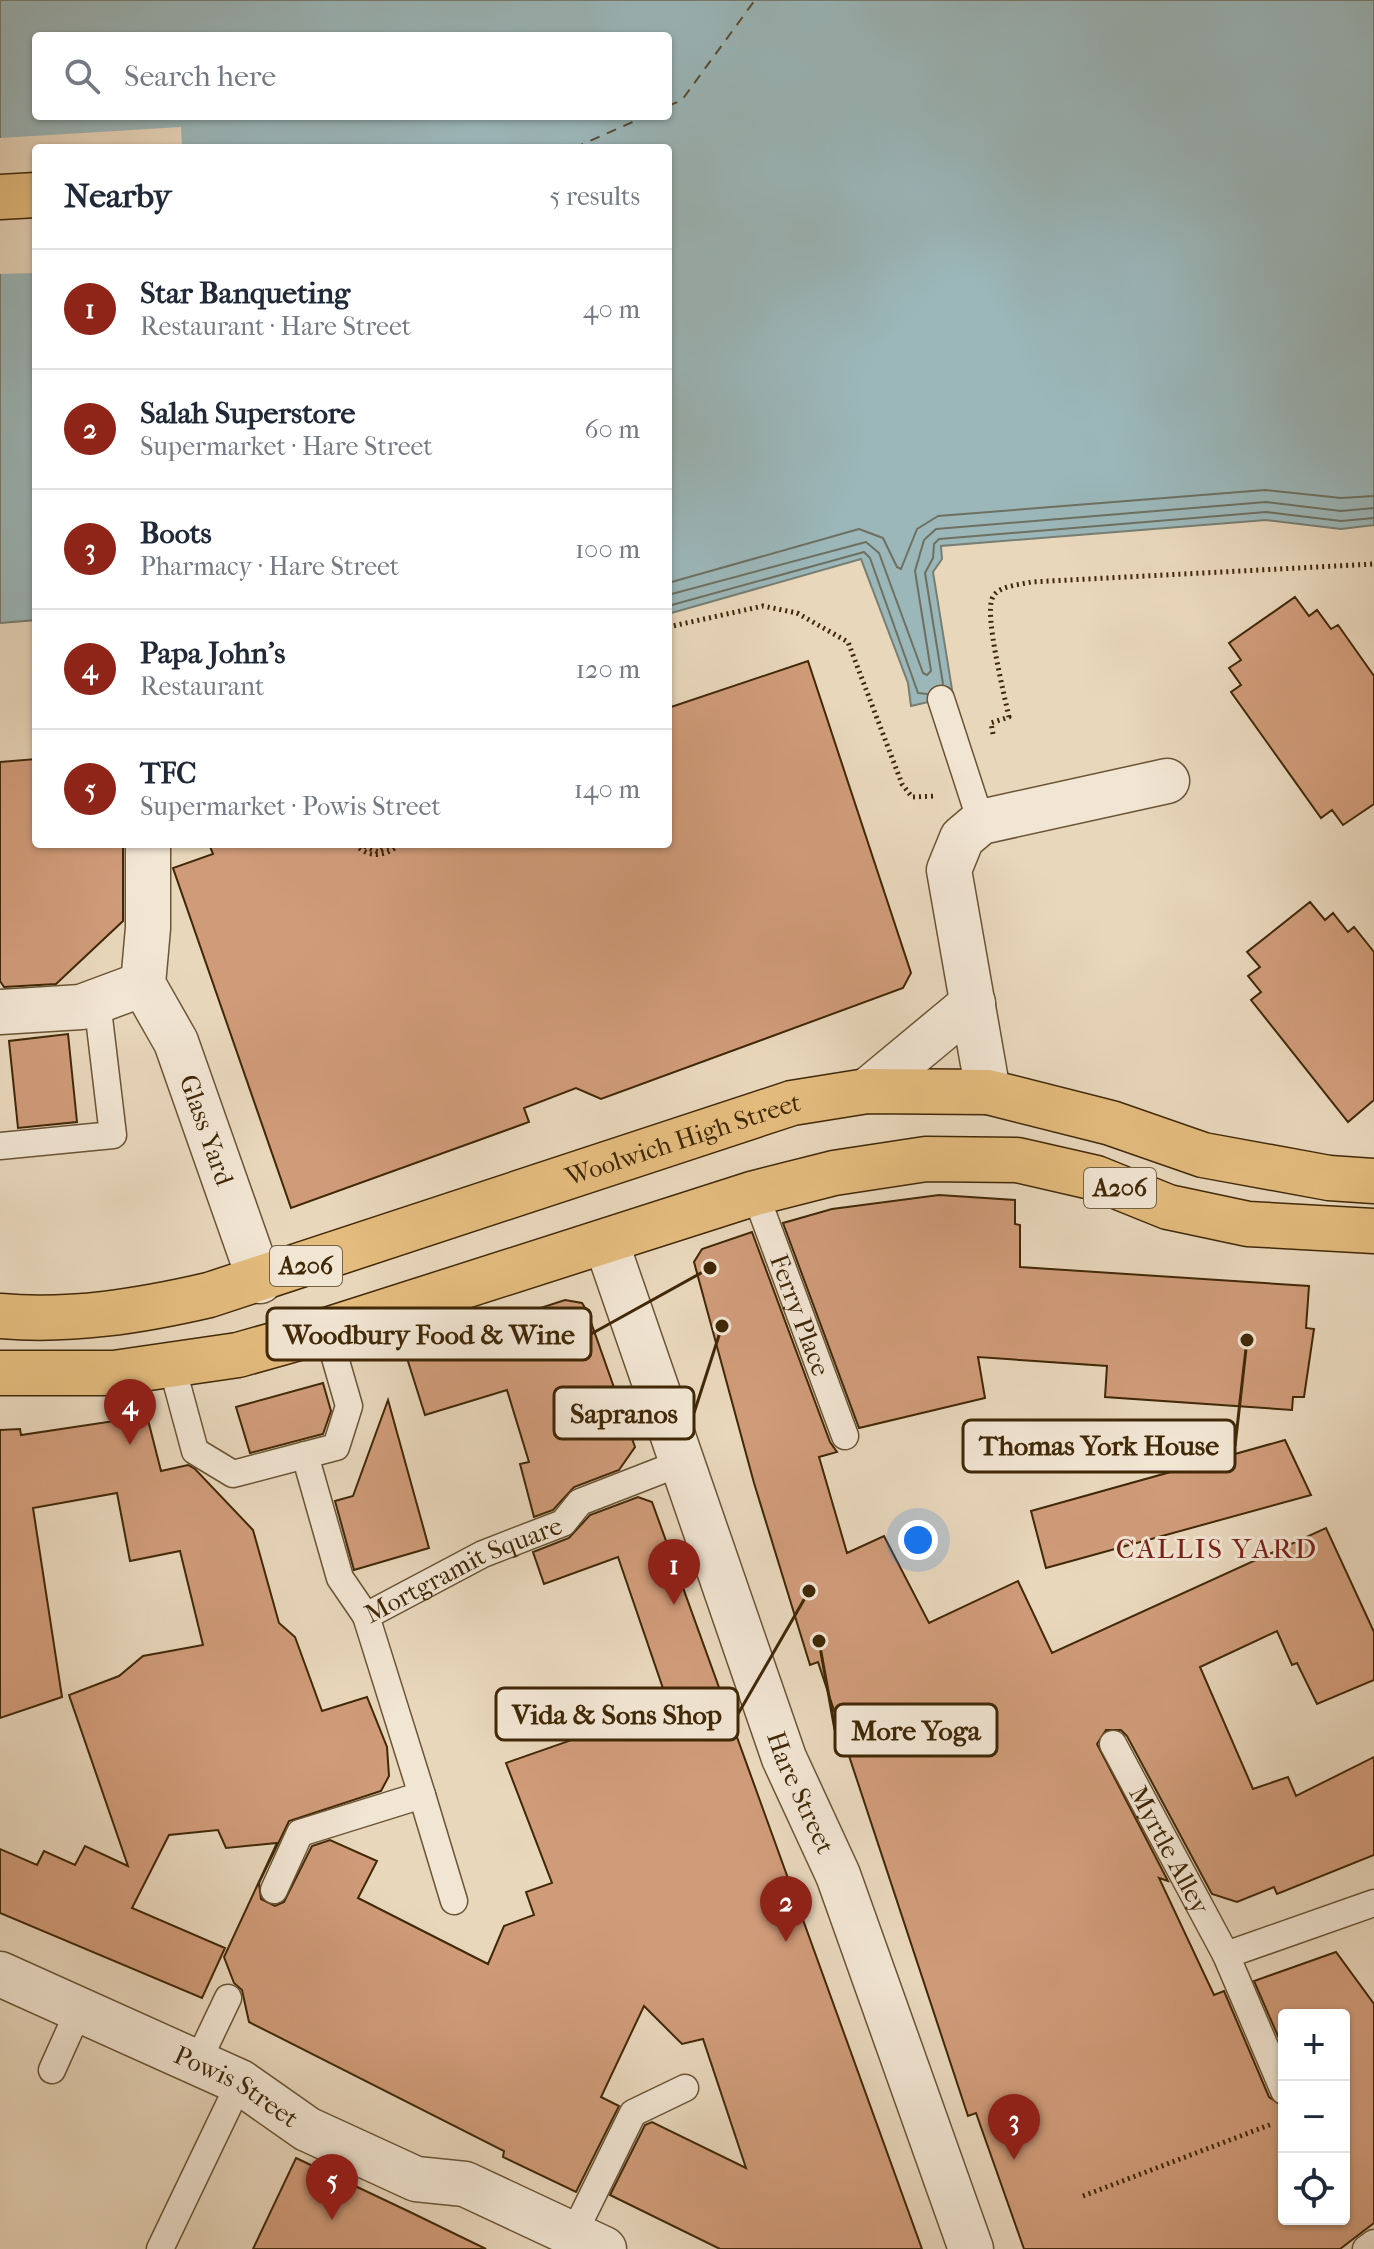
<!DOCTYPE html>
<meta charset="utf-8">
<style>
body{margin:0;font-family:"IM FELL French Canon",serif;background:#f2f2f3;color:#1f2937}
.controls{position:absolute;right:24px;bottom:24px;display:grid;overflow:hidden;border-radius:8px;box-shadow:0 2px 6px #0004}
.controls button{width:72px;height:72px;display:grid;place-items:center;padding:0;border:0;border-bottom:2px solid #e0e1e3;background:#fff;color:#1f2937;font:40px sans-serif}
.you{position:absolute;left:918px;top:1540px;width:28px;height:28px;margin:-20px;border:6px solid #fff;border-radius:50%;background:#1a73e8;box-shadow:0 0 0 12px #1a73e833}
.badge{display:grid;place-items:center;width:52px;height:52px;border-radius:50%;background:#8f2418;color:#fff;font-size:26px;font-weight:700}
.pin{position:absolute;translate:-50% -66px;filter:drop-shadow(0 2px 4px #0008)}
.pin::after{content:'';position:absolute;top:42px;width:28px;height:24px;background:inherit;clip-path:polygon(0 0,100% 0,50% 100%)}
.list{margin:0;padding:0;list-style:none}
h2{display:flex;justify-content:space-between;align-items:center;height:104px;margin:0;padding:0 32px;font-size:34px}
h2 small{font-size:26px;font-weight:400;color:#747a83}
.list li{display:grid;grid-template-columns:52px 1fr auto;gap:24px;align-items:center;box-sizing:border-box;height:120px;padding:0 32px;border-top:2px solid #e0e1e3}
.list b{display:block;font-size:30px;white-space:nowrap}
.list p{margin:0;font-size:26px;white-space:nowrap;color:#747a83}
.list em{font-size:26px;font-style:normal;color:#747a83}
.icon{flex:none;width:44px;height:44px;fill:none;stroke:currentColor;stroke-width:2;stroke-linecap:round;stroke-linejoin:round}
.map{position:relative;flex:none;width:1374px;height:2249px;overflow:hidden}
.search{position:absolute;background:#fff;box-shadow:0 2px 6px #0004;left:32px;top:32px;width:640px;height:88px;display:flex;align-items:center;gap:20px;box-sizing:border-box;padding:0 28px;border-radius:8px;color:#747a83;font-size:30px}
.panel{position:absolute;background:#fff;box-shadow:0 2px 6px #0004;left:32px;top:144px;width:640px;height:704px;border-radius:8px}
.map>svg:first-child{display:block}
</style>
<div class="map">
<svg width="1374" height="2249" viewBox="0 0 1374 2249">
<rect width="100%" height="100%" fill="#e9d7bc"/>
<filter id="stains"><feTurbulence type="fractalNoise" baseFrequency=".0025" numOctaves="4"/><feColorMatrix values="0 0 0 0 .2 0 0 0 0 .09 0 0 0 0 .02 0 0 0 .5 -.17"/></filter>
<radialGradient id="worn" r=".72"><stop offset=".6" stop-color="#630" stop-opacity="0"/><stop offset="1" stop-color="#630" stop-opacity=".3"/></radialGradient>
<path fill="#9bb7ba" stroke="#777e72" stroke-width="2" fill-rule="evenodd" d="M 0,0 L 1374,0 L 1374,525 L 1341,529 L 1266,520 L 941,546 L 942,559 L 933,572 L 956,714 L 941,699 L 911,706 L 908,683 L 861,559 L 668,614 L 668,148 L 36,148 L 36,620 L 0,623 ZM 36,36 L 668,36 L 668,116 L 36,116 Z"/>
<path fill="#e9d7bc" d="M 181,127 L 182,148 L 36,148 L 36,273 L 0,274 L 0,138 Z"/>
<g fill="none" stroke-linecap="round" stroke-linejoin="round">
<path stroke="#6e7060" stroke-width="2" d="M 668,583 L 859,529 L 883,538 L 897,567 L 901,569 L 917,529 L 938,516 L 1265,490 L 1341,498 L 1374,496
M 668,595 L 866,542 L 879,553 L 923,673 L 927,675 L 931,671 L 915,571 L 924,540 L 936,529 L 1266,502 L 1341,511 L 1374,508
M 668,606 L 864,552 L 870,558 L 918,693 L 927,694
M 943,684 L 925,573 L 933,558 L 934,544 L 939,539 L 1266,512 L 1341,521 L 1374,518"/>
<path stroke="#574c34" stroke-width="2" stroke-dasharray="10 8" stroke-linecap="butt" d="M 668,106 L 682,100 L 755,0
M 574,148 L 646,116"/>
</g>
<path fill="#d09b79" stroke="#402807" stroke-width="2" d="M 1295,597 L 1309,616 L 1317,610 L 1331,629 L 1338,625 L 1374,676 L 1374,804 L 1343,825 L 1332,810 L 1321,818 L 1231,692 L 1241,685 L 1229,668 L 1241,660 L 1229,643 Z
M 808,661 L 911,973 L 903,988 L 601,1099 L 576,1088 L 524,1108 L 529,1122 L 291,1208 L 173,868 L 213,854 L 209,844 L 668,844 L 668,708 Z
M 36,759 L 36,844 L 123,844 L 123,921 L 56,984 L 4,987 L 0,981 L 0,762 Z
M 1310,902 L 1325,920 L 1333,913 L 1348,932 L 1354,927 L 1374,952 L 1374,1100 L 1348,1122 L 1251,1000 L 1261,992 L 1248,976 L 1260,967 L 1247,952 Z
M 68,1034 L 77,1122 L 18,1128 L 9,1041 Z
M 939,1195 L 1015,1200 L 1015,1224 L 1020,1225 L 1020,1267 L 1309,1286 L 1306,1328 L 1314,1329 L 1304,1397 L 1293,1397 L 1292,1410 L 1105,1397 L 1107,1366 L 978,1357 L 985,1398 L 859,1428 L 783,1223 L 832,1209 Z
M 752,1232 L 830,1442 L 837,1452 L 819,1457 L 847,1553 L 884,1536 L 929,1623 L 1018,1581 L 1052,1653 L 1326,1528 L 1374,1632 L 1374,1680 L 1317,1704 L 1297,1663 L 1292,1665 L 1277,1631 L 1200,1667 L 1253,1789 L 1288,1777 L 1296,1796 L 1374,1757 L 1374,1855 L 1277,1894 L 1274,1887 L 1237,1902 L 1212,1894 L 1127,1736 L 1121,1730 L 1106,1730 L 1097,1744 L 1168,1881 L 1159,1878 L 1214,1995 L 1224,1991 L 1269,2097 L 1284,2107 L 1284,2219 L 1344,2219 L 1344,2015 L 1284,2015 L 1284,2050 L 1254,1981 L 1336,1952 L 1374,2004 L 1374,2223 L 1340,2249 L 1024,2249 L 976,2113 L 968,2116 L 818,1662 L 810,1665 L 754,1483 L 694,1262 L 702,1249 Z
M 565,1300 L 582,1303 L 587,1311 L 635,1447 L 619,1470 L 574,1487 L 553,1510 L 534,1517 L 520,1464 L 529,1462 L 507,1390 L 425,1415 L 405,1352 Z
M 323,1383 L 331,1411 L 323,1434 L 250,1453 L 236,1407 Z
M 388,1400 L 429,1548 L 354,1570 L 335,1501 L 353,1496 Z
M 147,1416 L 161,1471 L 188,1465 L 195,1469 L 253,1530 L 279,1623 L 295,1637 L 322,1711 L 367,1697 L 387,1747 L 389,1776 L 381,1791 L 289,1821 L 259,1883 L 261,1899 L 275,1906 L 284,1902 L 312,1846 L 330,1840 L 377,1861 L 358,1898 L 488,1964 L 504,1926 L 534,1915 L 526,1892 L 552,1883 L 506,1763 L 669,1706 L 618,1557 L 544,1584 L 533,1552 L 569,1538 L 590,1515 L 638,1497 L 652,1502 L 922,2249 L 720,2249 L 610,2195 L 645,2125 L 652,2122 L 746,2168 L 703,2039 L 682,2044 L 644,2006 L 601,2097 L 619,2106 L 576,2192 L 503,2157 L 504,2151 L 249,2022 L 242,1990 L 234,1983 L 224,1957 L 277,1843 L 226,1848 L 218,1830 L 169,1835 L 132,1908 L 225,1948 L 202,1998 L 0,1913 L 0,1849 L 37,1865 L 44,1851 L 75,1865 L 85,1846 L 128,1866 L 69,1695 L 119,1676 L 143,1656 L 203,1645 L 180,1551 L 130,1561 L 117,1493 L 33,1508 L 62,1697 L 0,1718 L 0,1430 L 20,1429 L 21,1435 Z
M 1285,1440 L 1311,1495 L 1046,1568 L 1031,1511 Z
M 296,2158 L 410,2212 L 486,2249 L 253,2249 Z"/>
<g fill="none" stroke-linecap="round" stroke-linejoin="round">
<defs>
<g id="service">
<path d="M 941,699 L 981,822"/>
<path d="M 0,1146 L 113,1135 L 97,1001"/>
<path id="s1" d="M 755,1193 L 845,1436"/>
<path d="M 172,1366 L 195,1451 L 233,1474 L 336,1447 L 349,1406 L 327,1330"/>
<path d="M 305,1455 L 340,1578 L 366,1616"/>
<path id="s2" d="M 1113,1744 L 1226,1955"/>
<path d="M 422,1795 L 454,1901"/>
<path id="s3" d="M 274,1890 L 300,1833 L 422,1795 L 366,1616 L 483,1554 L 563,1523 L 580,1502 L 683,1462"/>
<path d="M 197,2063 L 228,1998"/>
<path d="M 52,2070 L 79,2010"/>
<path d="M 1284,2091 L 1226,1955 L 1374,1903"/>
<path d="M 574,2233 L 633,2113 L 685,2088"/>
<path d="M 160,2249 L 240,2082"/>
<path d="M 1366,2249 L 1374,2243"/>
</g>
<g id="minor">
<path id="s4" d="M 148,844 L 148,928 L 143,984 L 176,1042 L 260,1281"/>
<path d="M 0,1012 L 81,1007 L 143,984"/>
<path d="M 867,1091 L 973,1003"/>
<path d="M 988,1092 L 949,870 L 962,838 L 981,822 L 1167,781"/>
<path id="s5" d="M 606,1242 L 784,1758 L 838,1875 L 971,2249"/>
<path id="s6" d="M 0,1974 L 240,2082 L 307,2129 L 416,2179 L 465,2184 L 604,2249"/>
</g>
<g id="primary">
<path id="s7" d="M 0,1316 C 71,1322 140,1311 209,1295 L 792,1103 L 867,1091 L 988,1092 L 1111,1123 L 1203,1155 L 1329,1178 L 1374,1181"/>
<path d="M 0,1373 L 114,1373 L 238,1355 L 327,1330 L 755,1193 L 834,1173 L 926,1159 L 1017,1160 L 1096,1178 L 1168,1207 L 1248,1224 L 1374,1231"/>
</g>
<path id="trunk" d="M 0,197 L 36,195"/>
</defs>
<use href="#service" stroke="#6a5434" stroke-width="29"/>
<use href="#minor" stroke="#6a5434" stroke-width="47"/>
<use href="#primary" stroke="#402807" stroke-width="47"/>
<use href="#trunk" stroke="#402807" stroke-width="47"/>
<path stroke="#402807" stroke-width="5" stroke-dasharray="2 4" stroke-linecap="butt" d="M 668,627 L 763,606 L 797,613 L 848,642 L 902,784 L 912,797 L 936,796
M 993,734 L 991,723 L 1009,717 C 1004,694 985,617 992,599 C 996,586 1019,585 1031,582 L 1374,564
M 355,844 C 369,859 385,857 400,844
M 359,844 L 378,852 L 394,844
M 1083,2196 L 1272,2124"/>
<use href="#service" stroke="#f1e5d3" stroke-width="26"/>
<use href="#minor" stroke="#f1e5d3" stroke-width="44"/>
<use href="#primary" stroke="#e4bc7e" stroke-width="44"/>
<use href="#trunk" stroke="#e4bc7e" stroke-width="44"/>
</g>
<g text-anchor="middle" dominant-baseline="central" stroke-width="6" stroke-linejoin="round" paint-order="stroke">
<g fill="#f1e5d3" stroke="#756144" stroke-width="2">
<rect x="1084" y="1168" width="72" height="40" rx="6"/>
<rect x="270" y="1246" width="72" height="40" rx="6"/>
</g>
<g font-size="24" font-weight="bold" fill="#402807">
<text x="1120" y="1188">A206</text>
<text x="306" y="1266">A206</text>
</g>
<g font-size="26" fill="#402807" stroke="#f1e5d3">
<text stroke="none"><textPath href="#s4" startOffset="300">Glass Yard</textPath></text>
<text stroke="none"><textPath href="#s7" startOffset="710">Woolwich High Street</textPath></text>
<text stroke="none"><textPath href="#s1" startOffset="130">Ferry Place</textPath></text>
<text stroke="none"><textPath href="#s3" startOffset="486">Mortgramit Square</textPath></text>
<text stroke="none"><textPath href="#s5" startOffset="584">Hare Street</textPath></text>
<text stroke="none"><textPath href="#s2" startOffset="120">Myrtle Alley</textPath></text>
<text stroke="none"><textPath href="#s6" startOffset="262">Powis Street</textPath></text>
</g>
<g font-size="28" letter-spacing="2" fill="#7a1f14" stroke="#f1e5d3">
<text x="1217" y="1548">CALLIS YARD</text>
</g>
</g>
<path fill="none" stroke="#402807" stroke-width="3" d="M710 1268L591 1334M722 1326L694 1413M1247 1340L1235 1446M809 1591L738 1714M819 1641L835 1730"/>
<g fill="#402807" stroke="#f1e5d3" stroke-width="3">
<circle cx="710" cy="1268" r="8"/>
<circle cx="722" cy="1326" r="8"/>
<circle cx="1247" cy="1340" r="8"/>
<circle cx="809" cy="1591" r="8"/>
<circle cx="819" cy="1641" r="8"/>
</g>
<g fill="#f1e5d3" stroke="#402807" stroke-width="3">
<rect x="267" y="1308" width="324" height="52" rx="8"/>
<rect x="554" y="1387" width="140" height="52" rx="8"/>
<rect x="963" y="1420" width="272" height="52" rx="8"/>
<rect x="496" y="1688" width="242" height="52" rx="8"/>
<rect x="835" y="1704" width="162" height="52" rx="8"/>
</g>
<g font-size="28" text-anchor="middle" font-weight="bold" fill="#402807">
<text x="429" y="1344">Woodbury Food &amp; Wine</text>
<text x="624" y="1423">Sapranos</text>
<text x="1099" y="1455">Thomas York House</text>
<text x="617" y="1724">Vida &amp; Sons Shop</text>
<text x="916" y="1740">More Yoga</text>
</g>
<rect width="100%" height="100%" filter="url(#stains)"/>
<rect width="100%" height="100%" fill="url(#worn)"/>
</svg>
<div class="controls">
<button>+</button>
<button>−</button>
<button><svg class="icon" aria-label="locate" viewBox="0 0 24 24"><circle cx="12" cy="12" r="6"/><path d="M12 2v4M12 18v4M2 12h4M18 12h4"/></svg></button>
</div>
<div class="you"></div>
<div class="pin badge" style="left:674px;top:1605px">1</div>
<div class="pin badge" style="left:786px;top:1942px">2</div>
<div class="pin badge" style="left:1014px;top:2160px">3</div>
<div class="pin badge" style="left:130px;top:1445px">4</div>
<div class="pin badge" style="left:332px;top:2220px">5</div>
<div class="search"><svg class="icon" aria-label="search" viewBox="0 0 24 24"><circle cx="10" cy="10" r="6"/><path d="M15 15l6 6"/></svg>Search here</div>
<section class="panel">
<h2>Nearby<small>5 results</small></h2>
<ul class="list">
<li><span class="badge">1</span><div><b>Star Banqueting</b><p>Restaurant · Hare Street</p></div><em>40 m</em></li>
<li><span class="badge">2</span><div><b>Salah Superstore</b><p>Supermarket · Hare Street</p></div><em>60 m</em></li>
<li><span class="badge">3</span><div><b>Boots</b><p>Pharmacy · Hare Street</p></div><em>100 m</em></li>
<li><span class="badge">4</span><div><b>Papa John's</b><p>Restaurant</p></div><em>120 m</em></li>
<li><span class="badge">5</span><div><b>TFC</b><p>Supermarket · Powis Street</p></div><em>140 m</em></li>
</ul>
</section>
</div>
